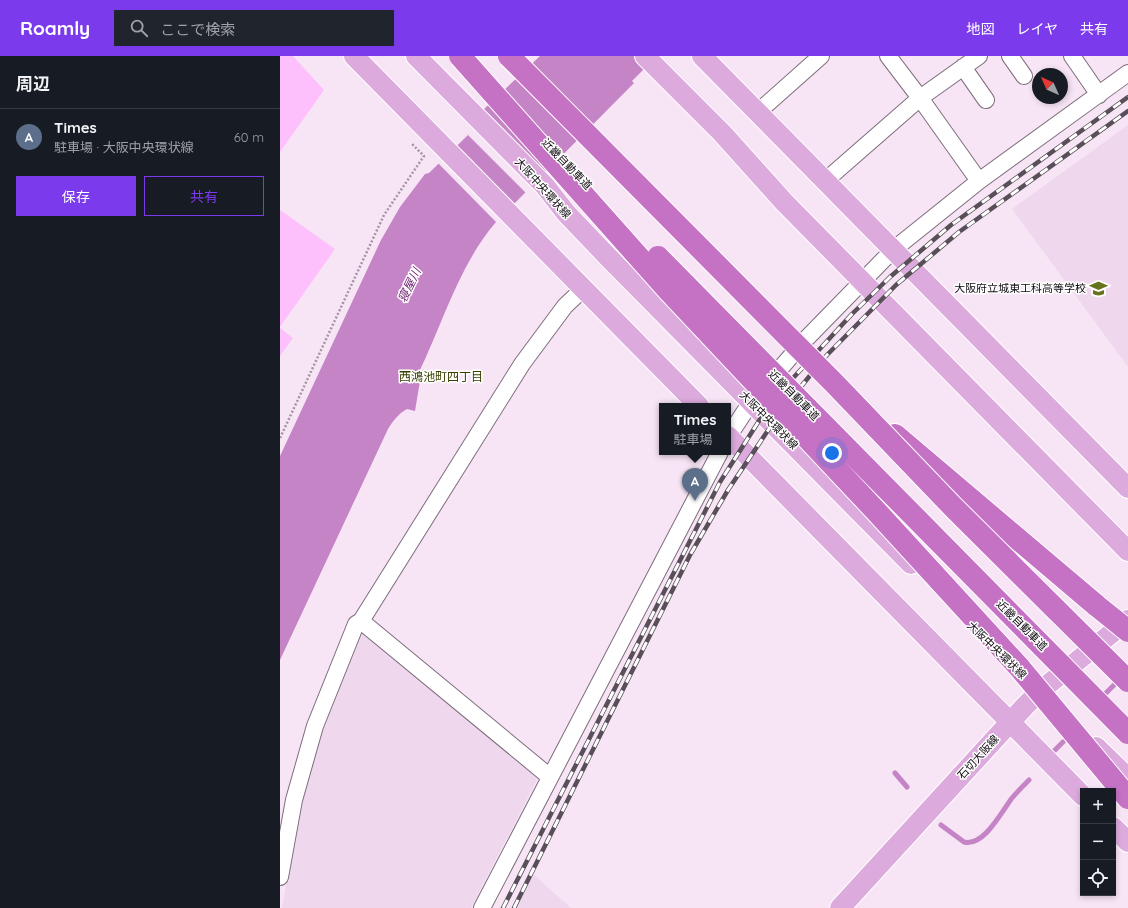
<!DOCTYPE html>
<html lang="ja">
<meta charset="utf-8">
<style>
body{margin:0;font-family:Quicksand,"Noto Sans JP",sans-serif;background:#20242c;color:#f1f3f6}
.controls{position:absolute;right:12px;bottom:12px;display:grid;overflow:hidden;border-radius:0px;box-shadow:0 2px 6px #0003}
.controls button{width:36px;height:36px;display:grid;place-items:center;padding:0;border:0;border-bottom:1px solid #363941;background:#171b24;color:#f1f3f6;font:20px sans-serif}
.compass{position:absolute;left:752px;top:12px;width:36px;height:36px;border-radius:50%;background:#171b24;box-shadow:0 2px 6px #0003;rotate:315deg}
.you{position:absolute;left:552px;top:397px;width:14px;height:14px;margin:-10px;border:3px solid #fff;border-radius:50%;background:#1a73e8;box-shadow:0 0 0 6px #1a73e833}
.badge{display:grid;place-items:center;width:26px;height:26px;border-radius:50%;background:#7c3aed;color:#fff;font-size:13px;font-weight:700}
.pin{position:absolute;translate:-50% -33px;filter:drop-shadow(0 1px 2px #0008)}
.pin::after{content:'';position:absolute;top:21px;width:14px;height:12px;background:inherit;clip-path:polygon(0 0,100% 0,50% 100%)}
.popup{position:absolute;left:379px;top:347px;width:72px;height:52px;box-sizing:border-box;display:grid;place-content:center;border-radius:0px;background:#171b24;filter:drop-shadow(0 1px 3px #0005);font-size:13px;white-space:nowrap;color:#9ea1a6}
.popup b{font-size:15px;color:#f1f3f6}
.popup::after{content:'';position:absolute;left:50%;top:100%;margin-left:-8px;border:8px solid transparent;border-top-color:#171b24}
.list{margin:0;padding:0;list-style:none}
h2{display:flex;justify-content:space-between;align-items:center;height:52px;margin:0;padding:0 16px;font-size:17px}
h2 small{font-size:13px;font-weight:400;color:#9ea1a6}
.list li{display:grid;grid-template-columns:26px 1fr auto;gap:12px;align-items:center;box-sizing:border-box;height:56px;padding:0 16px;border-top:1px solid #363941}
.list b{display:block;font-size:15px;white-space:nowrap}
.list p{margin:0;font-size:13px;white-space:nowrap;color:#9ea1a6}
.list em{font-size:13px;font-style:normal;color:#9ea1a6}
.actions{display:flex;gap:8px;padding:12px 16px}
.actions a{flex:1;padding:9px 0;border:1px solid #7c3aed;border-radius:0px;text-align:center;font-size:14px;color:#7c3aed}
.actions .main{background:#7c3aed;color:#fff}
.icon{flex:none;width:22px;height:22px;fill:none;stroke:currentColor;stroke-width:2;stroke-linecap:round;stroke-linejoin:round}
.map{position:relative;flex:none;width:848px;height:852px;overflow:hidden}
header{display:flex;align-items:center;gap:24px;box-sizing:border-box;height:56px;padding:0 20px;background:#7c3aed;color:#fff}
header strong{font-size:19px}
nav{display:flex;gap:22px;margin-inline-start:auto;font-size:14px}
.search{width:280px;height:36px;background:#20242c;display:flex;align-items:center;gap:10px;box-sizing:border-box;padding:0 14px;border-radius:0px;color:#9ea1a6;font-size:15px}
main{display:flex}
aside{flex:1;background:#171b24}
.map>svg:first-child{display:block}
</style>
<header>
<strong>Roamly</strong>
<div class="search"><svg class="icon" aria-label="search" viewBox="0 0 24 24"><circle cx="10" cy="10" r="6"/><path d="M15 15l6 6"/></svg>ここで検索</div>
<nav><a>地図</a><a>レイヤ</a><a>共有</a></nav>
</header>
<main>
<aside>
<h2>周辺<small></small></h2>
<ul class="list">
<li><span class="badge" style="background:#5c6f8a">A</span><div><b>Times</b><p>駐車場 · 大阪中央環状線</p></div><em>60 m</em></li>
</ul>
<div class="actions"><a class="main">保存</a><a>共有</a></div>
</aside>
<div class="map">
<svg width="848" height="852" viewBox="0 0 848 852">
<rect width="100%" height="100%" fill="#f7e5f6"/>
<path fill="#efd8ee" d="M 848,69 L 848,311 L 732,153 Z
M 82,573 L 259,720 L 191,852 L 2,852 L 22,740 L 38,673 Z
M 253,818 L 291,852 L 236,852 Z"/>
<path fill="#fdc0fc" d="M 0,0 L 13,0 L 44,34 L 0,96 Z
M 0,154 L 55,193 L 0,271 Z
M 0,272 L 13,282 L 0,300 Z"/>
<path fill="#c584c5" d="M 260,0 L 377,0 L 352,25 L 354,27 L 216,166 C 179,209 163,267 138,318 L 140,325 L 135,355 L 127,353 C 118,358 113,365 108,373 L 0,604 L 0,400 L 101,184 L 120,151 L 145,118 L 149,117 L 188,79 L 183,73 Z"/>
<path fill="#f7e5f6" d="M 202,52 L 266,118 L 246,137 L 181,72 Z
M 175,89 L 235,149 L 217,167 L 157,106 Z"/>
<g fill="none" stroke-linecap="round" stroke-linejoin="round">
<path stroke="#c584c5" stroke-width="5" d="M 820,643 L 840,623
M 773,696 L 783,686
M 615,717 L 627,731
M 661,769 L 684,786 C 704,791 722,755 732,742 C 737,736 743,730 749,724"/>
<defs>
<path id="minor" d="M 608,0 L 640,42 L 699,125
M 730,0 L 744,20
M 792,0 L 819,39
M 683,11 L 706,44
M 478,56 L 541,0
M 545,125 L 640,42 L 699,0
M 448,381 L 471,346 L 526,283 L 613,194 L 699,125 L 848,17
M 81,565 L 270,721
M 0,821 L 14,744 L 35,670 L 76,568 L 81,565 L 242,308 L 285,250 L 303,233
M 202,852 L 440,396"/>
<path id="major" d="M 74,0 L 419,350
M 136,0 L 265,130 L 286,157 L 327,200 L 631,508
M 365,0 L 442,77 L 504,146 L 848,495
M 422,0 L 848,432
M 448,380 L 803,740
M 816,691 L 848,722
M 833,771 L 848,786
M 560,852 L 745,650 L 760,635 L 848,564"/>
<path id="highway" d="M 615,379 L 817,550"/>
</defs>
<use href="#minor" stroke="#7d6d7c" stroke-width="18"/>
<use href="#major" stroke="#fff" stroke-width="22"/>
<use href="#highway" stroke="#fff" stroke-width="24"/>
<path stroke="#a295a2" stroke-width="2.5" stroke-dasharray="2 2" stroke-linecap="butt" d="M 0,382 L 104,159 L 144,100 L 131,87"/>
<use href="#minor" stroke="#fff" stroke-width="16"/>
<use href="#major" stroke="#dcaadc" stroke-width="20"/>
<use href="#highway" stroke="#c572c5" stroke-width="22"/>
<defs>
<path id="rail" d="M 223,852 L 440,426 L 491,346 L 572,258 L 610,221 L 671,169 L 848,41
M 234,852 L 410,499 L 448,434 L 501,355 L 546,300 L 616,229 L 679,176 L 848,55"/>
</defs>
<use href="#rail" stroke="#584f58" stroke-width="4.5"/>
<use href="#rail" stroke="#fff" stroke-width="3" stroke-dasharray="9" stroke-linecap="butt"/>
<defs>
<path id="highway-bridge" d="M 180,0 L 388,234 L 595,454 L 739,611 L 848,742
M 229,0 L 555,328 L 674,452 L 848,625
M 378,201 L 848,677
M 817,550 L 848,575"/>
</defs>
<use href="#highway-bridge" stroke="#fff" stroke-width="24" stroke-linecap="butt"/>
<use href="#highway-bridge" stroke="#c572c5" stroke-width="22"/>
</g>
<defs>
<symbol id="school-bare" viewBox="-9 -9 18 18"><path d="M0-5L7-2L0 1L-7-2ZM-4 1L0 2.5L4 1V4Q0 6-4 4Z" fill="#67721d" stroke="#fff" stroke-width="2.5" paint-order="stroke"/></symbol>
</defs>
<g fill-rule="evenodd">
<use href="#school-bare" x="806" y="220" width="25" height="25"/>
</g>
<g text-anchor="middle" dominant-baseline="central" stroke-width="3" stroke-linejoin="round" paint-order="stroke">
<g font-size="11" fill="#0f0a0f" stroke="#fff">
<text transform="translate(287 108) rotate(46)">近畿自動車道</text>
<text transform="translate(263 132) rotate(48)">大阪中央環状線</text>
<text transform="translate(514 339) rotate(45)">近畿自動車道</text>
<text transform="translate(489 364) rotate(45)">大阪中央環状線</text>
<text transform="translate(742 569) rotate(45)">近畿自動車道</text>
<text transform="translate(717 594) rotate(44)">大阪中央環状線</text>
<text transform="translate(698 701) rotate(-48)">石切大阪線</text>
</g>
<g font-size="11" fill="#0f0a0f" stroke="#fff" text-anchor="end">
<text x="806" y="232">大阪府立城東工科高等学校</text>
</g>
<g font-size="12" font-style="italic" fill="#702272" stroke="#fff">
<text transform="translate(129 229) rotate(-64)">寝屋川</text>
</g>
<g font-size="12" fill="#373f00" stroke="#fff">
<text x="161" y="320">西鴻池町四丁目</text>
</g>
</g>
</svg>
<div class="controls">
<button>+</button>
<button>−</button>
<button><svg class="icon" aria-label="locate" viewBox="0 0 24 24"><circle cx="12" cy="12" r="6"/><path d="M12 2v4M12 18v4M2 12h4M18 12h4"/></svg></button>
</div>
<svg class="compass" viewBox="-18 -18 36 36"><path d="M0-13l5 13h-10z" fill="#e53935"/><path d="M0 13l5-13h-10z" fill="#9ea1a6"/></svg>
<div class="you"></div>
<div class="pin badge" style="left:415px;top:445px;background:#5c6f8a">A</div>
<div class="popup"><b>Times</b>駐車場</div>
</div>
</main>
